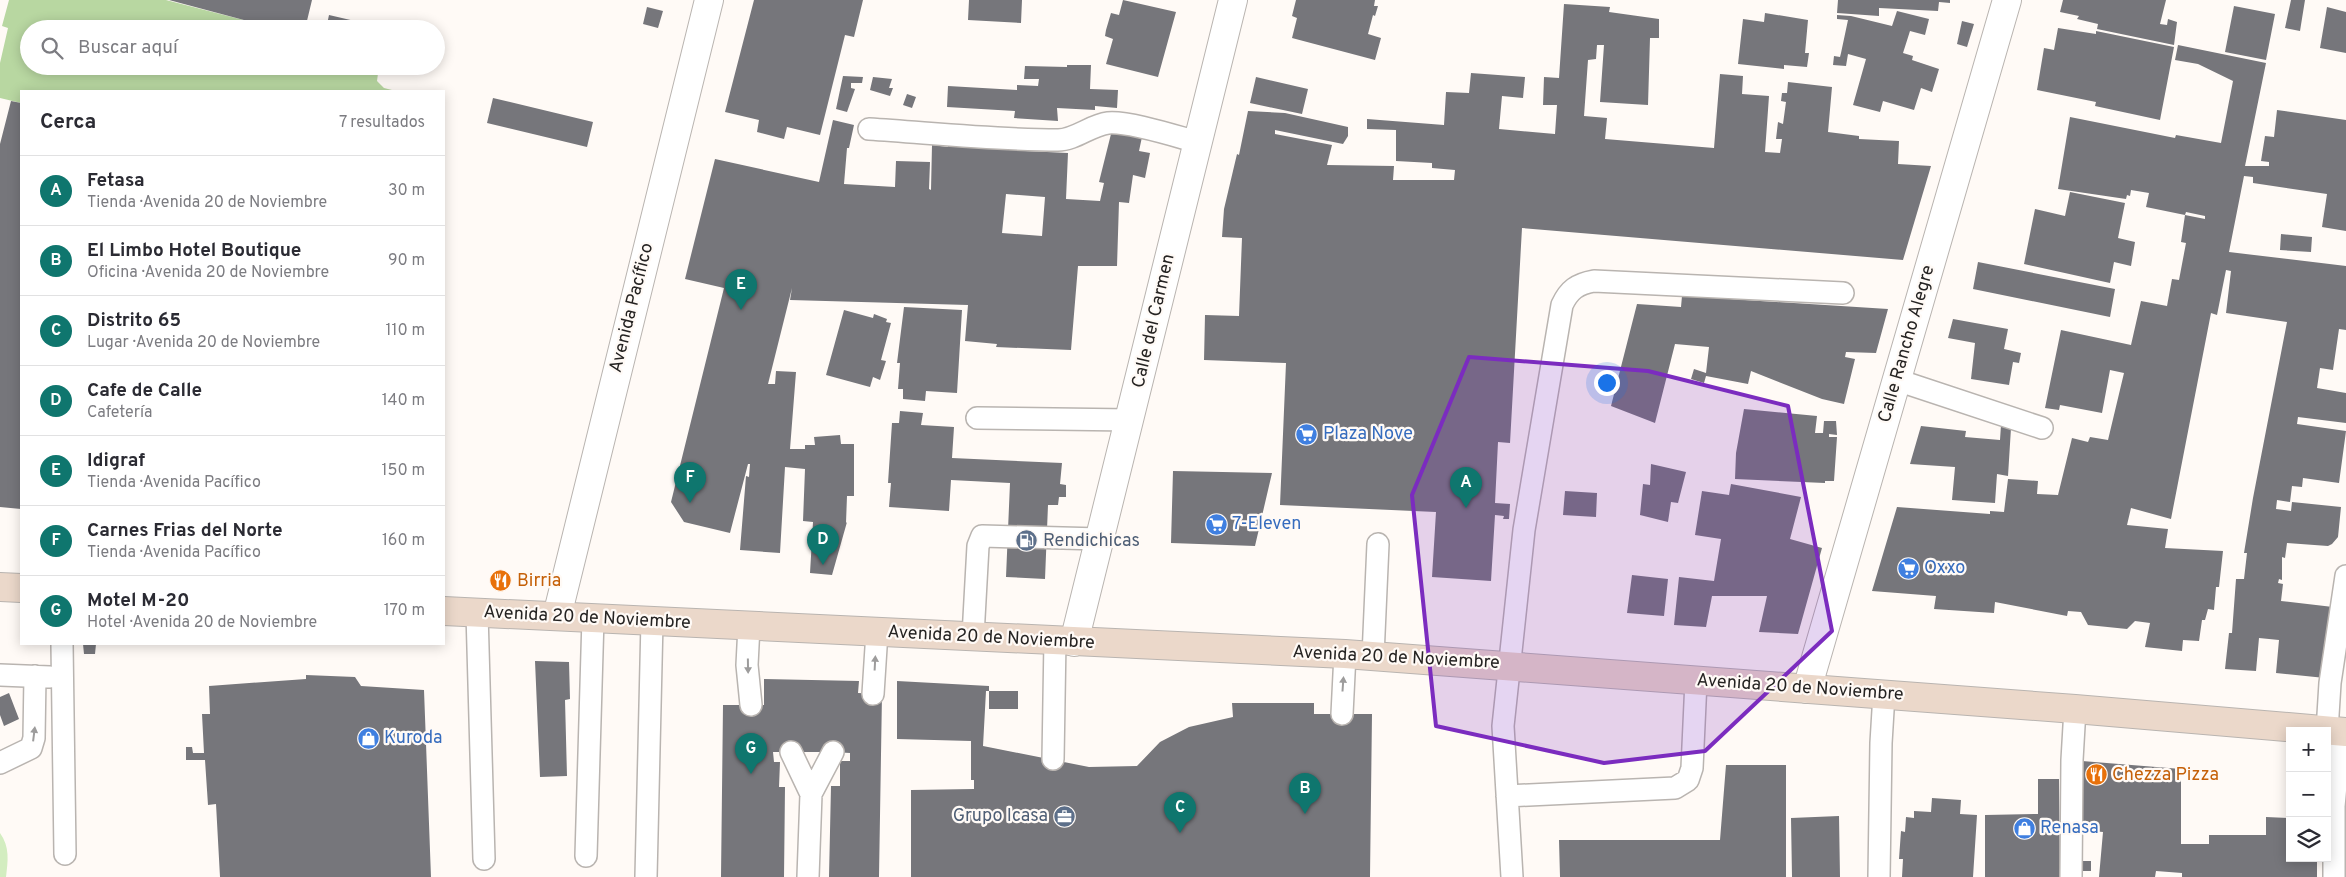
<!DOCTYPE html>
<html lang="es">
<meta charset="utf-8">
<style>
body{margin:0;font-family:Overpass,sans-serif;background:#f7f7f7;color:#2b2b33}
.controls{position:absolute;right:15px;bottom:15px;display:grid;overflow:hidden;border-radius:0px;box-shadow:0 2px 12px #0003}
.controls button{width:45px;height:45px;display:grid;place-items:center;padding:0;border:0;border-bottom:1px solid #e1e1e2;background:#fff;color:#2b2b33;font:25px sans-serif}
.you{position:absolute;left:1606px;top:382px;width:18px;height:18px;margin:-12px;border:4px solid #fff;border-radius:50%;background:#1a73e8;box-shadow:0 0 0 8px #1a73e833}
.badge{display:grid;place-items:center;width:32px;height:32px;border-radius:50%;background:#0f766e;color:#fff;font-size:16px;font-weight:700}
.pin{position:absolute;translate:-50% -41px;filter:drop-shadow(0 1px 2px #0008)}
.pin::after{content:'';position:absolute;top:26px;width:18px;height:15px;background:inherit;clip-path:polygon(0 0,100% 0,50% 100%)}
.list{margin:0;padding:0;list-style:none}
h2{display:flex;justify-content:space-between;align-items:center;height:65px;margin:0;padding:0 20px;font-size:21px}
h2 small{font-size:16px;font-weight:400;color:#7c7c81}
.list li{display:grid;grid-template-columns:32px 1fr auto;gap:15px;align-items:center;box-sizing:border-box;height:70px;padding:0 20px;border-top:1px solid #e1e1e2}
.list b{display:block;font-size:19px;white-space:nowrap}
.list p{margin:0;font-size:16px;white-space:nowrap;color:#7c7c81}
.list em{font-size:16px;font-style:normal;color:#7c7c81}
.icon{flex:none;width:28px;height:28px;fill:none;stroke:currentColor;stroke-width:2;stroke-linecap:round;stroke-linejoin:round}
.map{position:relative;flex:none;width:2346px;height:877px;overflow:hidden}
.search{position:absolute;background:#fff;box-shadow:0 2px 12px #0003;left:20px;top:20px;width:425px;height:55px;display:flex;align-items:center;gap:12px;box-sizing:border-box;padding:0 18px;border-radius:28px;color:#7c7c81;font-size:19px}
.panel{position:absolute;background:#fff;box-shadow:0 2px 12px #0003;left:20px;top:90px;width:425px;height:555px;border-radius:0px}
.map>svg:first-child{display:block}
</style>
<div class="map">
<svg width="2346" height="877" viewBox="0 0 2346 877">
<rect width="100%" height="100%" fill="#fffaf6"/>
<path fill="#d3edc0" d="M 0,833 C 10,847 8,861 6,877 L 0,877 Z"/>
<path fill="#b8d7a1" d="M 9,0 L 166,0 L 278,29 L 29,29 L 29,66 L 379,66 L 377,81 L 384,88 L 396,91 L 21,91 L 21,103 L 0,98 L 0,63 L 8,28 L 2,26 Z"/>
<path fill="#76767b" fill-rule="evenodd" d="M 169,0 L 312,0 L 305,29 L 278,29 Z
M 754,0 L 863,0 L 854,37 L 845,35 L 820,135 L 787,127 L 784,139 L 757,132 L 759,120 L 725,112 Z
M 969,0 L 1022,0 L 1021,23 L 968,20 Z
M 1123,0 L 1176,12 L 1158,77 L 1106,64 L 1113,39 L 1105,36 L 1106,30 L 1111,13 L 1119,15 Z
M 1296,0 L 1375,0 L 1374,6 L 1378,6 L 1375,16 L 1373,15 L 1368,34 L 1381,38 L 1375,60 L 1292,38 L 1297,18 L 1292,16 Z
M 1838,0 L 1950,0 L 1950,3 L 1939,2 L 1938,11 L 1879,8 L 1879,16 L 1837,13 Z
M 2063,0 L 2166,0 L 2160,24 L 2167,25 L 2168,19 L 2177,22 L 2174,45 L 2097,29 L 2098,24 L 2077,19 L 2079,16 L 2060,12 Z
M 2291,0 L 2305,0 L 2300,31 L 2285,28 Z
M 1564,4 L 1610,7 L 1609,12 L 1659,19 L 1659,38 L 1650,38 L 1648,105 L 1600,102 L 1604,45 L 1597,45 L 1596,59 L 1588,60 L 1584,116 L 1607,118 L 1605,139 L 1714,148 L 1720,74 L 1743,76 L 1742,94 L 1769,96 L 1765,152 L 1780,153 L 1782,139 L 1776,139 L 1778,122 L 1783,124 L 1786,102 L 1781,101 L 1782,93 L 1787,93 L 1788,82 L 1832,87 L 1828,132 L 1859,136 L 1859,139 L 1899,141 L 1898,164 L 1931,166 L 1903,260 L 1522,228 L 1510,443 L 1498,442 L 1495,503 L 1510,504 L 1509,519 L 1503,519 L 1504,516 L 1495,515 L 1491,581 L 1432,577 L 1436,512 L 1280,505 L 1286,363 L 1204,360 L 1205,315 L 1239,316 L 1242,238 L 1222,237 L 1224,209 L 1237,154 L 1239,155 L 1248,111 L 1285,113 L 1348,127 L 1348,136 L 1343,144 L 1275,130 L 1275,134 L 1332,145 L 1327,165 L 1394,166 L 1393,180 L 1454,180 L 1455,170 L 1432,168 L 1432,163 L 1396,161 L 1396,130 L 1367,129 L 1367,119 L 1444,125 L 1446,92 L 1469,93 L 1471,73 L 1525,77 L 1523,98 L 1502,96 L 1499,129 L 1555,134 L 1557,105 L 1543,105 L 1544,77 L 1559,78 Z
M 2234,6 L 2275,14 L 2266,60 L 2225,52 Z
M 647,7 L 663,11 L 658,28 L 643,24 Z
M 2327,7 L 2346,12 L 2346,53 L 2320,48 Z
M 1897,11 L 1929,19 L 1925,35 L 1910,31 L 1903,53 L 1913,56 L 1912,60 L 1939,69 L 1932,92 L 1921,88 L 1914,110 L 1883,101 L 1880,112 L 1853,105 L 1866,59 L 1848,54 L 1846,66 L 1833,65 L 1834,56 L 1840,57 L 1841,53 L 1848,20 L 1837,19 L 1837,15 L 1851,16 L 1892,26 Z
M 1765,13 L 1808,20 L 1805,53 L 1809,53 L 1807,67 L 1784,65 L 1784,69 L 1738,64 L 1743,19 L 1764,22 Z
M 329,15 L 385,28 L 385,29 L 326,29 Z
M 1962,21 L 1974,24 L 1967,47 L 1957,44 Z
M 2058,28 L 2096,34 L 2096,31 L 2174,47 L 2160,120 L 2095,106 L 2096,102 L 2037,90 L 2044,48 L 2054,50 Z
M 2178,45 L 2266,63 L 2245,166 L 2269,166 L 2269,162 L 2261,161 L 2265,136 L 2274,137 L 2277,110 L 2346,120 L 2346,231 L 2322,227 L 2327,194 L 2253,183 L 2253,177 L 2244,176 L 2229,252 L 2346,266 L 2346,330 L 2339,329 L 2333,370 L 2320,368 L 2317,388 L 2346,393 L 2346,423 L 2298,417 L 2297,424 L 2346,431 L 2339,483 L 2303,478 L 2302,487 L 2292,486 L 2290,502 L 2277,500 L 2276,509 L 2291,511 L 2292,502 L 2341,507 L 2338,537 L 2332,544 L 2328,546 L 2287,543 L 2285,558 L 2282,557 L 2282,580 L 2279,579 L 2278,583 L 2283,584 L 2281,601 L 2333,607 L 2325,678 L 2276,673 L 2279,640 L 2259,638 L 2256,671 L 2225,669 L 2229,633 L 2232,633 L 2236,579 L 2244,579 L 2247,553 L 2244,553 L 2253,498 L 2287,322 L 2226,313 L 2231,271 L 2226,270 L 2217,315 L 2211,313 L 2171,519 L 2131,508 L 2127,525 L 2168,529 L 2165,548 L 2223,551 L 2219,587 L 2216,587 L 2214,610 L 2208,609 L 2205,620 L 2202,620 L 2199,641 L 2183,640 L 2182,651 L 2145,647 L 2150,623 L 2135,621 L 2127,629 L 2088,625 L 2081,612 L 2068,611 L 2067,616 L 1995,602 L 1994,613 L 1934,609 L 1936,596 L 1872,591 L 1897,507 L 1990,514 L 1990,511 L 2004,512 L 2008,479 L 2038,481 L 2037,494 L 2058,495 L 2072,438 L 2088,442 L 2090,437 L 2108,440 L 2124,373 L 2110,370 L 2102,413 L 2060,405 L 2059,410 L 2045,408 L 2061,330 L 2131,345 L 2141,301 L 2167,306 L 2172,279 L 2179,280 L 2186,243 L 2181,242 L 2185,215 L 2205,219 L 2205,216 L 2186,212 L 2185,215 L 2146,207 L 2149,193 L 2131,190 L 2130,196 L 2127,195 L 2126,199 L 2058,189 L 2070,117 L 2175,138 L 2176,135 L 2221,143 L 2233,81 L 2198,64 L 2175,60 Z
M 1067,65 L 1091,65 L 1090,89 L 1118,90 L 1117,108 L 1095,106 L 1095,110 L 1057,108 L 1058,121 L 1014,118 L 1015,111 L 947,107 L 948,86 L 1017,90 L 1017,85 L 1038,86 L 1039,79 L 1024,79 L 1025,66 L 1067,67 Z
M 843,76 L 863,77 L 862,83 L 851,83 L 851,88 L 855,89 L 847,112 L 836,109 Z
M 873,77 L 892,79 L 889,88 L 893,88 L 890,96 L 870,90 Z
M 1256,77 L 1308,89 L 1302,114 L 1250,103 Z
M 907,94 L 916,97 L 912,108 L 903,105 Z
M 493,98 L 593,122 L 587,147 L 487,123 Z
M 11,101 L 21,103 L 21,509 L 0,507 L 0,144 Z
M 833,120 L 854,125 L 849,148 L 847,148 L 844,184 L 895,187 L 896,161 L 930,162 L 929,189 L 931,190 L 932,145 L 948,147 L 948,140 L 1026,142 L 1025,151 L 1068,153 L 1066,199 L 1100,201 L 1104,183 L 1099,182 L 1112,130 L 1142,137 L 1139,151 L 1150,153 L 1145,178 L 1133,175 L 1129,203 L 1119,202 L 1117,266 L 1078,266 L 1071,350 L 996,347 L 997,344 L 965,341 L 968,305 L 790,300 L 792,288 L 768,384 L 775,384 L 776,371 L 796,372 L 790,449 L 805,449 L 805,445 L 815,445 L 814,437 L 840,435 L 841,444 L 854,444 L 854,496 L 847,496 L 846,523 L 847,522 L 832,575 L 810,573 L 813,522 L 803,521 L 805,469 L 785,467 L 780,553 L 740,550 L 746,476 L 749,477 L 750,464 L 748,464 L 730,533 L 684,522 L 671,502 L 724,288 L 685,279 L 715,159 L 819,182 ZM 1006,194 L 1045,197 L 1042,236 L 1002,233 Z
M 2070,192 L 2125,203 L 2118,238 L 2135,242 L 2131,266 L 2114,262 L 2110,283 L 2024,264 L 2035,209 L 2065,216 Z
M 2281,234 L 2312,237 L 2311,252 L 2280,250 Z
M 1978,262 L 2115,289 L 2110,317 L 1973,289 Z
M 1682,296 L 1714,298 L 1888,309 L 1876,353 L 1846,352 L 1845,357 L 1855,359 L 1844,404 L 1822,399 L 1751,371 L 1748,384 L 1706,376 L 1704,383 L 1691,379 L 1694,369 L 1706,373 L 1709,347 L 1675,344 L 1655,423 L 1611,406 L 1637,304 L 1681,307 Z
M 904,307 L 962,310 L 957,393 L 926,391 L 925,401 L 903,399 L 903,389 L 898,389 L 900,363 L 897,363 Z
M 844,310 L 873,318 L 874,314 L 887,319 L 886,322 L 891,323 L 881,360 L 886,361 L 880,380 L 873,377 L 870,387 L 826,375 Z
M 1953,319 L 2008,329 L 2004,349 L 2021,353 L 2019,363 L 2013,362 L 2009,385 L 1971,379 L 1975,343 L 1948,338 Z
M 1744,409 L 1817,416 L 1815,433 L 1823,433 L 1824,421 L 1836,421 L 1837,435 L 1829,434 L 1829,437 L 1837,437 L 1834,481 L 1825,481 L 1825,483 L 1735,479 L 1736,453 Z
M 900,411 L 923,413 L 921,425 L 954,427 L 952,458 L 1062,463 L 1060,484 L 1066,485 L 1066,497 L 1059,497 L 1058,505 L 1048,505 L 1045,579 L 1006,577 L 1010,483 L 951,480 L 949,511 L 889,507 L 891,483 L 888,483 L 892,423 L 899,423 Z
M 2001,425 L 2011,428 L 2008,476 L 1997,474 L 1995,503 L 1952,500 L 1955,467 L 1910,464 L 1921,426 L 1966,431 L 1965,437 L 2000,440 Z
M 1651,464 L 1686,472 L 1678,503 L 1671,502 L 1668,522 L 1640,515 L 1643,484 L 1650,485 Z
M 1173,471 L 1272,473 L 1255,546 L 1171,543 Z
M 1731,484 L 1801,497 L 1790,539 L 1822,548 L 1798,634 L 1759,632 L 1767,596 L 1712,596 L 1706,627 L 1674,625 L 1679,577 L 1714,581 L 1721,539 L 1695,535 L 1702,491 L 1729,495 Z
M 1565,491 L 1597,493 L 1596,517 L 1563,515 Z
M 1632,575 L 1668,579 L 1664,616 L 1627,613 Z
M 83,644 L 96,644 L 95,654 L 84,654 Z
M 535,661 L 569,662 L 570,699 L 565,700 L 567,776 L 540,777 Z
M 306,675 L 355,677 L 361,686 L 424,690 L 431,877 L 220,877 L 216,804 L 208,805 L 205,760 L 186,760 L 186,747 L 192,747 L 193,753 L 204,753 L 202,714 L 210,714 L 209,686 L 306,679 Z
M 764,679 L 859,681 L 858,693 L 882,694 L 879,877 L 829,877 L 831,786 L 840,786 L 840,761 L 850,761 L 850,753 L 833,752 L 773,752 L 774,762 L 780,762 L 779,787 L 785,787 L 784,877 L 721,877 L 723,705 L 764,705 Z
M 897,681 L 989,686 L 989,691 L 1018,691 L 1018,709 L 989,709 L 989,691 L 986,691 L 983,746 L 1089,767 L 1137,766 L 1160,742 L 1189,727 L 1233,717 L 1232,703 L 1314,703 L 1314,714 L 1372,714 L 1370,877 L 911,877 L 911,790 L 974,789 L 974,780 L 971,780 L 971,741 L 897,739 Z
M 9,693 L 19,719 L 4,726 L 0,715 L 0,697 Z
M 2082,761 L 2181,769 L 2181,844 L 2209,844 L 2209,835 L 2266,835 L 2266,817 L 2290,818 L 2290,858 L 2317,858 L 2317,877 L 2182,877 L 2182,873 L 2156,871 L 2155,877 L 2099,877 L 2103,832 L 2081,830 Z
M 1726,765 L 1786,765 L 1786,877 L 1560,877 L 1559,840 L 1720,840 Z
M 2038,779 L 2059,779 L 2060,877 L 1985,877 L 1985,815 L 2038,814 Z
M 1932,798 L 1961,800 L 1960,814 L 1977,815 L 1973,877 L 1902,877 L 1903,859 L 1899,859 L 1901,831 L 1905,832 L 1906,817 L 1914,818 L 1914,811 L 1931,812 Z
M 1839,816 L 1840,877 L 1792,877 L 1791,818 Z
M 2083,861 L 2091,861 L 2091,871 L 2083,871 Z"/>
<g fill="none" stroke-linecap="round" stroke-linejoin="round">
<defs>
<path id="lane" d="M 869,129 C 931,133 995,140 1058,140 C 1075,140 1091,125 1108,123 C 1129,121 1175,136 1197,142
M 1897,380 L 2042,428
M 977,418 L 1131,420
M 477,613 L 484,859
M 749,626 L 747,665 L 751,705
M 973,636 L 978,546 L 982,536 L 1100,539
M 62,644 L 65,854
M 1373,656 L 1378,544
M 0,675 L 50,677
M 873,694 L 877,632
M 1342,714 L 1345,654
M 2327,731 L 2330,683 L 2346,576
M 791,752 L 811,794
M 1053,759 L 1055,640
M 0,763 L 31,748 L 34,738 L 35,676
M 1507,796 L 1675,788 L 1688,780 L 1692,768 L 1696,681
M 586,856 L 593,618
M 646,877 L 652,621
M 808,877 L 811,794 L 833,752
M 1512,877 L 1503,726 L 1524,530 L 1562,305 C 1569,290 1577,284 1594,281 L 1843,293
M 1879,877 L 1881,743 L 1884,694
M 2071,877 L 2072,760 L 2075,709
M 2334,877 L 2334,806 L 2341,732"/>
<path id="street" d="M 557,616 L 709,0
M 1074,642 L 1233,0
M 1807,689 L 2007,0"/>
<path id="secondary" d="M 0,587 L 21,588
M 444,611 L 1345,654 L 2075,709 L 2346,732"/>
</defs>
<use href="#lane" stroke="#b9b4b0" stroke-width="24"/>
<use href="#street" stroke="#b9b4b0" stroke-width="30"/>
<use href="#secondary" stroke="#b9b4b0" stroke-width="30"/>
<use href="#lane" stroke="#fff" stroke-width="21"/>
<use href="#street" stroke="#fff" stroke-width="28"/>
<use href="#secondary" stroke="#ebd8ca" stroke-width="28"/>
</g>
<defs><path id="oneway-solid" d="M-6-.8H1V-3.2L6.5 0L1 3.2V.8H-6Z" transform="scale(1.25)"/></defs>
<g fill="#9d9c9c">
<use href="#oneway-solid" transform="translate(875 663) rotate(-87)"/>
<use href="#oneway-solid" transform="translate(748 666) rotate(89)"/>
<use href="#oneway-solid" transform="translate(1343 684) rotate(-86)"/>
<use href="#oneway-solid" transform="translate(34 734) rotate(-83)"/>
</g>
<path fill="#7b2cbf" fill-opacity="0.2" stroke="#7b2cbf" stroke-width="4" stroke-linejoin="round" d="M 1469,357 L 1648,371 L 1788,406 L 1832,631 L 1705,751 L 1604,763 L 1436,726 L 1412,495 Z"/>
<defs>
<symbol id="supermarket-disc" viewBox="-11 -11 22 22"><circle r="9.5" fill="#3f7fe0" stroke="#fffaf6"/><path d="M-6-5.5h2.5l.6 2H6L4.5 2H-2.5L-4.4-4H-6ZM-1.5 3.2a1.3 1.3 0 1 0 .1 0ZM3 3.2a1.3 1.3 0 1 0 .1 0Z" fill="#fff"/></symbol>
<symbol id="fuel-disc" viewBox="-11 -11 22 22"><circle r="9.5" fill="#5c6f8a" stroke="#fffaf6"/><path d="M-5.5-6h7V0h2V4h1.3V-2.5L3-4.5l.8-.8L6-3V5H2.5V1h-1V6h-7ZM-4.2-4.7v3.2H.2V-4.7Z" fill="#fff"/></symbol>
<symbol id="restaurant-disc" viewBox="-11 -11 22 22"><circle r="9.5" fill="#e8710a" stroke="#fffaf6"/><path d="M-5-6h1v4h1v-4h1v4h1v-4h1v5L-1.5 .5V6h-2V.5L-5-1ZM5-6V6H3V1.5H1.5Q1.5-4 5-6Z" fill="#fff"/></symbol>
<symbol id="shop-disc" viewBox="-11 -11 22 22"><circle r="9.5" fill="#3f7fe0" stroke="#fffaf6"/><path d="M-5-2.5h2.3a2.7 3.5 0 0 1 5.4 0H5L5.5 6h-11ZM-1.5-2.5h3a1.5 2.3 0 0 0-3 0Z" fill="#fff"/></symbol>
<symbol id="office-disc" viewBox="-11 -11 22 22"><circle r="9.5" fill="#5c6f8a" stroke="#fffaf6"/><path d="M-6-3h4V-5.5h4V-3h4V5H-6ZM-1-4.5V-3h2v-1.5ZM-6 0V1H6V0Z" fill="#fff"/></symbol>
</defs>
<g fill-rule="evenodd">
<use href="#supermarket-disc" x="1294" y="422" width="25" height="25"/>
<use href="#supermarket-disc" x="1204" y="512" width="25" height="25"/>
<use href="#fuel-disc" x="1014" y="528" width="25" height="25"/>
<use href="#supermarket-disc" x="1896" y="556" width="25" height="25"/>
<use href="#restaurant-disc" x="488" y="568" width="25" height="25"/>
<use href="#shop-disc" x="356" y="726" width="25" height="25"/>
<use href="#restaurant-disc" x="2084" y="762" width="25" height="25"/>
<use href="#office-disc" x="1052" y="804" width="25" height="25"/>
<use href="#shop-disc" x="2012" y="816" width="25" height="25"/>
</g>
<g text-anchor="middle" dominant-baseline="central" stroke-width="4.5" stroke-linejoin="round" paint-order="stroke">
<g font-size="18" fill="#252322" stroke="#fffaf6">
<text transform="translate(632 308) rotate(-76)">Avenida Pacífico</text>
<text transform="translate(1154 321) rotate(-77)">Calle del Carmen</text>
<text transform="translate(1907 344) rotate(-74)">Calle Rancho Alegre</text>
<text transform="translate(587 618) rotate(3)">Avenida 20 de Noviembre</text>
<text transform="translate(991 638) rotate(3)">Avenida 20 de Noviembre</text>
<text transform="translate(1396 658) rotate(3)">Avenida 20 de Noviembre</text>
<text transform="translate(1800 688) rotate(4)">Avenida 20 de Noviembre</text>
</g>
<g font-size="18" fill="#366cbe" stroke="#fffaf6" text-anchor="start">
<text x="1323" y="434">Plaza Nove</text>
<text x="1232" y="524">7-Eleven</text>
<text x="1924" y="568">Oxxo</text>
<text x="384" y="738">Kuroda</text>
<text x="2040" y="828">Renasa</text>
</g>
<g font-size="18" fill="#4e5e75" stroke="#fffaf6" text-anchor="start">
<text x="1043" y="541">Rendichicas</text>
<text x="1048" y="816" text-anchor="end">Grupo Icasa</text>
</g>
<g font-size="18" fill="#c56008" stroke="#fffaf6" text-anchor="start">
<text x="517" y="581">Birria</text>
<text x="2112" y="775">Chezza Pizza</text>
</g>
</g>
</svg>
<div class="controls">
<button>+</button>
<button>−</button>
<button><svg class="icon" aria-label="layers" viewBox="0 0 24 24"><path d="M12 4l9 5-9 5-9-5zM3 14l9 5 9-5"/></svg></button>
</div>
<div class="you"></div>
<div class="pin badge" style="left:1466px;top:508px">A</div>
<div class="pin badge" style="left:1305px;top:814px">B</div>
<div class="pin badge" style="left:1180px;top:833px">C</div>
<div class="pin badge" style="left:823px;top:565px">D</div>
<div class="pin badge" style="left:741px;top:310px">E</div>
<div class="pin badge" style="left:690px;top:503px">F</div>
<div class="pin badge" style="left:751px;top:774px">G</div>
<div class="search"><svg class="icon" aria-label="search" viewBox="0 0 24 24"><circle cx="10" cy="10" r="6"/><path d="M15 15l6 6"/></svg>Buscar aquí</div>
<section class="panel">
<h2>Cerca<small>7 resultados</small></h2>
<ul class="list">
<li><span class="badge">A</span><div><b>Fetasa</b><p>Tienda · Avenida 20 de Noviembre</p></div><em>30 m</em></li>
<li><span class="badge">B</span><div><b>El Limbo Hotel Boutique</b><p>Oficina · Avenida 20 de Noviembre</p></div><em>90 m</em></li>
<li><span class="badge">C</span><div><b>Distrito 65</b><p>Lugar · Avenida 20 de Noviembre</p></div><em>110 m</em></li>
<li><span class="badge">D</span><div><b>Cafe de Calle</b><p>Cafetería</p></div><em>140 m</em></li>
<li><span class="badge">E</span><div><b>Idigraf</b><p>Tienda · Avenida Pacífico</p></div><em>150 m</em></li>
<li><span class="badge">F</span><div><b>Carnes Frias del Norte</b><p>Tienda · Avenida Pacífico</p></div><em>160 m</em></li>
<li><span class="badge">G</span><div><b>Motel M-20</b><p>Hotel · Avenida 20 de Noviembre</p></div><em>170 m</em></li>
</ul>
</section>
</div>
